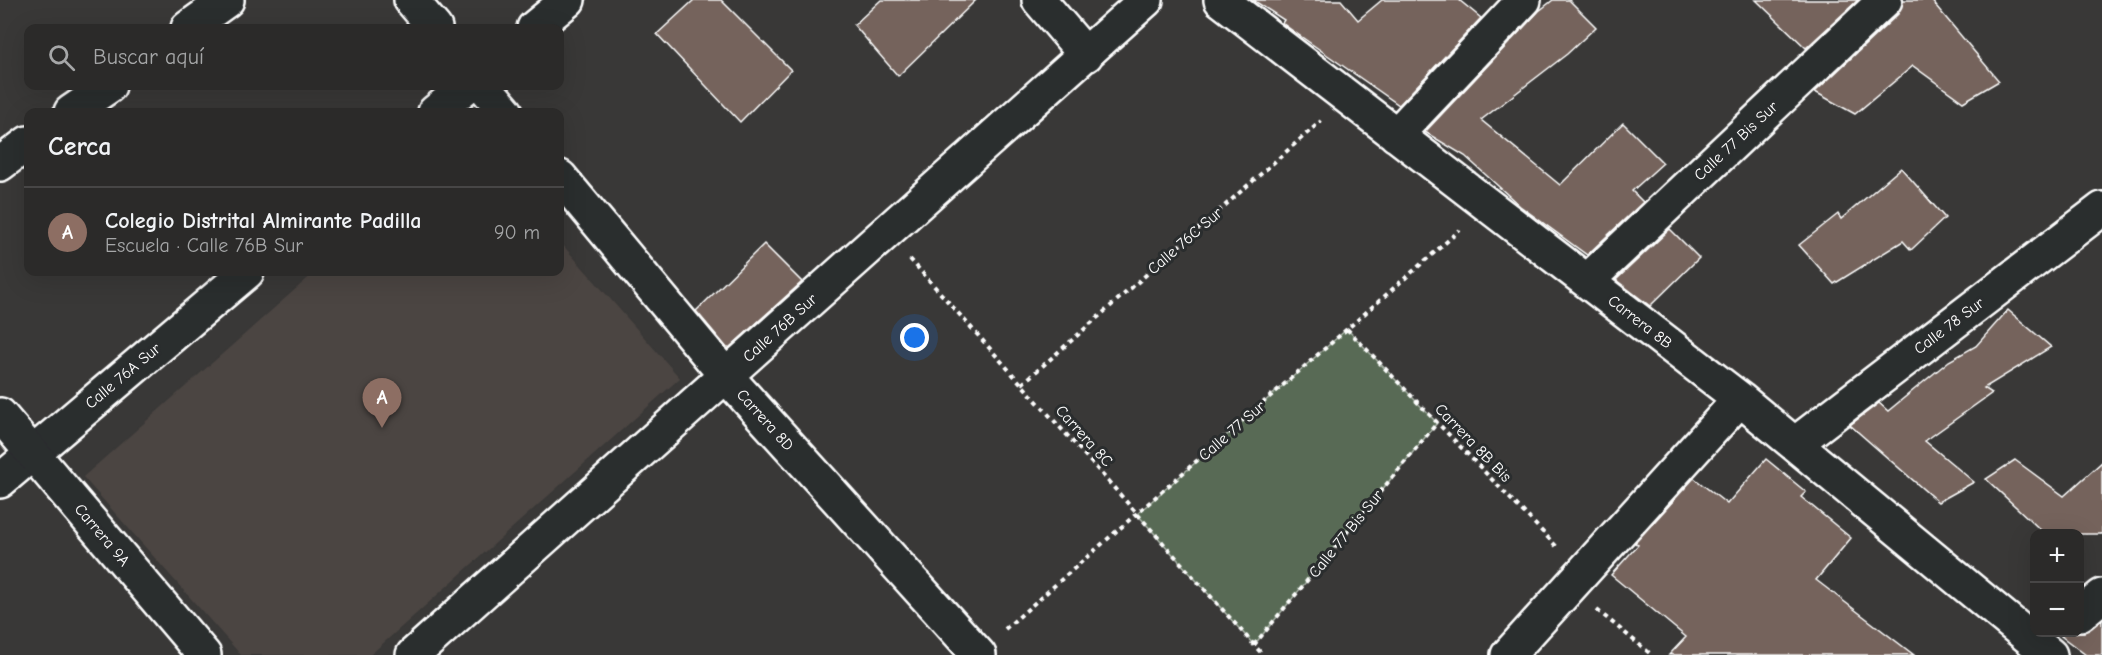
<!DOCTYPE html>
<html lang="es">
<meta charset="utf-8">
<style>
body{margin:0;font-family:"Comic Neue",sans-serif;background:#373635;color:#f1f3f6}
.controls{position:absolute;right:18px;bottom:18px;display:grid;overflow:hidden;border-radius:12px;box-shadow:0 6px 24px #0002}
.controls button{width:54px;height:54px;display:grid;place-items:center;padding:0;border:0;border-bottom:2px solid #474646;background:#2b2a29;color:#f1f3f6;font:30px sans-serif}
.you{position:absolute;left:915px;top:338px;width:21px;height:21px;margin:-15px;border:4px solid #fff;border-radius:50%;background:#1a73e8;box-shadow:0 0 0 9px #1a73e833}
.badge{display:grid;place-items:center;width:39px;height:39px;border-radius:50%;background:#8abfa5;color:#fff;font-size:20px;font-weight:700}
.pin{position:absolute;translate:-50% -50px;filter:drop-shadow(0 2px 3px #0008)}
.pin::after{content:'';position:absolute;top:32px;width:21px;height:18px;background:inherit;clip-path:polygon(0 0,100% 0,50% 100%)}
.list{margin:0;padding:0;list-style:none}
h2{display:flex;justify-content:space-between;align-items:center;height:78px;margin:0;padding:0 24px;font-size:26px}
h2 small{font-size:20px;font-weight:400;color:#a6a7a8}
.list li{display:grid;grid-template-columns:39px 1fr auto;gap:18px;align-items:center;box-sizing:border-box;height:90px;padding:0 24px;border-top:2px solid #474646}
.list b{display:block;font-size:22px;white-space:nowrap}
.list p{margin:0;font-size:20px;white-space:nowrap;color:#a6a7a8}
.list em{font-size:20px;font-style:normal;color:#a6a7a8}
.icon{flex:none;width:33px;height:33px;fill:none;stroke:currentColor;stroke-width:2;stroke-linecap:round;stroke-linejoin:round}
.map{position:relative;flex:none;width:2102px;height:655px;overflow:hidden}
.search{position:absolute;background:#2b2a29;box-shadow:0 6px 24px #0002;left:24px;top:24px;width:540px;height:66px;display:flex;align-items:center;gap:15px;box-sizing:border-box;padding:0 21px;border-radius:12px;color:#a6a7a8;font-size:22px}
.panel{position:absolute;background:#2b2a29;box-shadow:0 6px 24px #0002;left:24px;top:108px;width:540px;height:168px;border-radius:12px}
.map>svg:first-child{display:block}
</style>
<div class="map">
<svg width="2102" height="655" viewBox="0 0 2102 655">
<rect width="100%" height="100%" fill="#393837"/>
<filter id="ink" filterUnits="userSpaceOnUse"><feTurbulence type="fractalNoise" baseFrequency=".0167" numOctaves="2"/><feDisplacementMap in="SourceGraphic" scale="12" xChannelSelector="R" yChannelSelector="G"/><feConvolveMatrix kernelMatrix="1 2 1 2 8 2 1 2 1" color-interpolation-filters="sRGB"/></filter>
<g filter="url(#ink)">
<path fill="#4b4542" d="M 560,242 L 680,378 L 370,655 L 241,655 L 83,477 L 315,272 L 560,272 Z"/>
<path fill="#586b55" stroke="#acb5aa" stroke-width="1.5" d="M 1347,329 L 1437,423 L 1254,645 L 1137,514 Z"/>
<path fill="#74635b" stroke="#fff" stroke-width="1.5" d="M 694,0 L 721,0 L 791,70 L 740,122 L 657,34 Z
M 881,0 L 976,0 L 898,76 L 854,25 Z
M 1253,0 L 1341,0 L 1358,20 L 1382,0 L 1459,0 L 1481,18 L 1399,105 L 1293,31 L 1282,23 L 1284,20 Z
M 1553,0 L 1569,0 L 1596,27 L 1567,54 L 1481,120 L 1560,185 L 1623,123 L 1663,163 L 1632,191 L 1643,202 L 1587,255 L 1520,206 L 1465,156 L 1425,132 L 1539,11 Z
M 1756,0 L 1858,0 L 1806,48 Z
M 1903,0 L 1931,0 L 1999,81 L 1963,102 L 1913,66 L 1855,114 L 1815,92 L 1898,14 Z
M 1901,168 L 1945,218 L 1911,250 L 1903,241 L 1834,284 L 1799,245 L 1838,214 L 1841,219 Z
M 1670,229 L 1699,258 L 1650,306 L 1616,280 Z
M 764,244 L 802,282 L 728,349 L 696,311 Z
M 2008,310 L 2051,347 L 1984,388 L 1992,393 L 1925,441 L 1974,482 L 1938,502 L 1850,425 L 1879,403 L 1888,411 L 1949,361 L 1976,346 Z
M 1766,459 L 1806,492 L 1801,497 L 1851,538 L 1816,580 L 1914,655 L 1669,655 L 1686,637 L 1611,575 L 1638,545 L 1635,543 L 1694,478 L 1727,504 Z
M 2015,460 L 2064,496 L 2102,462 L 2102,534 L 2045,534 L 1986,479 Z
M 2102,620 L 2102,655 L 2086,655 L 2061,636 L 2066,633 L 2084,632 Z"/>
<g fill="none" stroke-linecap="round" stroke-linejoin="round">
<defs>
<path id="minor" d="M 411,0 L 435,28
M 1039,0 L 1086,55
M 1221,0 L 1740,399 L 2050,655
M 188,28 L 227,0
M 534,28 L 568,0
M 484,86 L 506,112
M 71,112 L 109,86
M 435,112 L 467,86
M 1396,135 L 1524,0
M 0,164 L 28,143
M 560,177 L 726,376 L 979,655
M 1587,281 L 1885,0
M 1796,443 L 2102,209
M 0,481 L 247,272
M 2080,614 L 2102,596
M 413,655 L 1146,0
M 1508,655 L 1740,399"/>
<path id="tertiary" d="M 0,415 L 204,655"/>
</defs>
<use href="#minor" stroke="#fff" stroke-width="38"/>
<use href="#tertiary" stroke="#fff" stroke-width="38"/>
<path stroke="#fff" stroke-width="4" stroke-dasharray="4.5 4.5" stroke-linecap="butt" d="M 910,259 L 1263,655
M 1347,329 L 1557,547
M 1022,384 L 1321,121
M 1597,610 L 1652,655
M 1005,629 L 1460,230
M 1254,645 L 1437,423"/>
<use href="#minor" stroke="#2a2d2e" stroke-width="33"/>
<use href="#tertiary" stroke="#2a2d2e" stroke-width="33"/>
</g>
</g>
<g text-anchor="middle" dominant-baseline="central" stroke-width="6" stroke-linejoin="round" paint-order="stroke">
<g font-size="16" fill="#fff" stroke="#2a2d2e">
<text transform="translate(1736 141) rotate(-43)">Calle 77 Bis Sur</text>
<text transform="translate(1185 241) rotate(-41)">Calle 76C Sur</text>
<text transform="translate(1640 322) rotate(38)">Carrera 8B</text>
<text transform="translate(1949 326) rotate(-37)">Calle 78 Sur</text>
<text transform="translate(780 328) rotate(-42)">Calle 76B Sur</text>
<text transform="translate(123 376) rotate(-40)">Calle 76A Sur</text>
<text transform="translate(765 420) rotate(48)">Carrera 8D</text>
<text transform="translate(1232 431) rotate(-41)">Calle 77 Sur</text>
<text transform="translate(1084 436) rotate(48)">Carrera 8C</text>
<text transform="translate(1473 443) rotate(46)">Carrera 8B Bis</text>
<text transform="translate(1346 534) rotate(-51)">Calle 77 Bis Sur</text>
<text transform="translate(102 535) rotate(50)">Carrera 9A</text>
</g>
</g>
</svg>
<div class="controls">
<button>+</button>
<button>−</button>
</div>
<div class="you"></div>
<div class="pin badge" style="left:382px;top:428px;background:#8d6e63">A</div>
<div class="search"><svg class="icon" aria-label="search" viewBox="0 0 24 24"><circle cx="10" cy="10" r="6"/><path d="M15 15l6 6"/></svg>Buscar aquí</div>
<section class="panel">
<h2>Cerca<small></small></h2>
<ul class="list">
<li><span class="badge" style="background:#8d6e63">A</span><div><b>Colegio Distrital Almirante Padilla</b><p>Escuela · Calle 76B Sur</p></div><em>90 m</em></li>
</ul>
</section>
</div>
